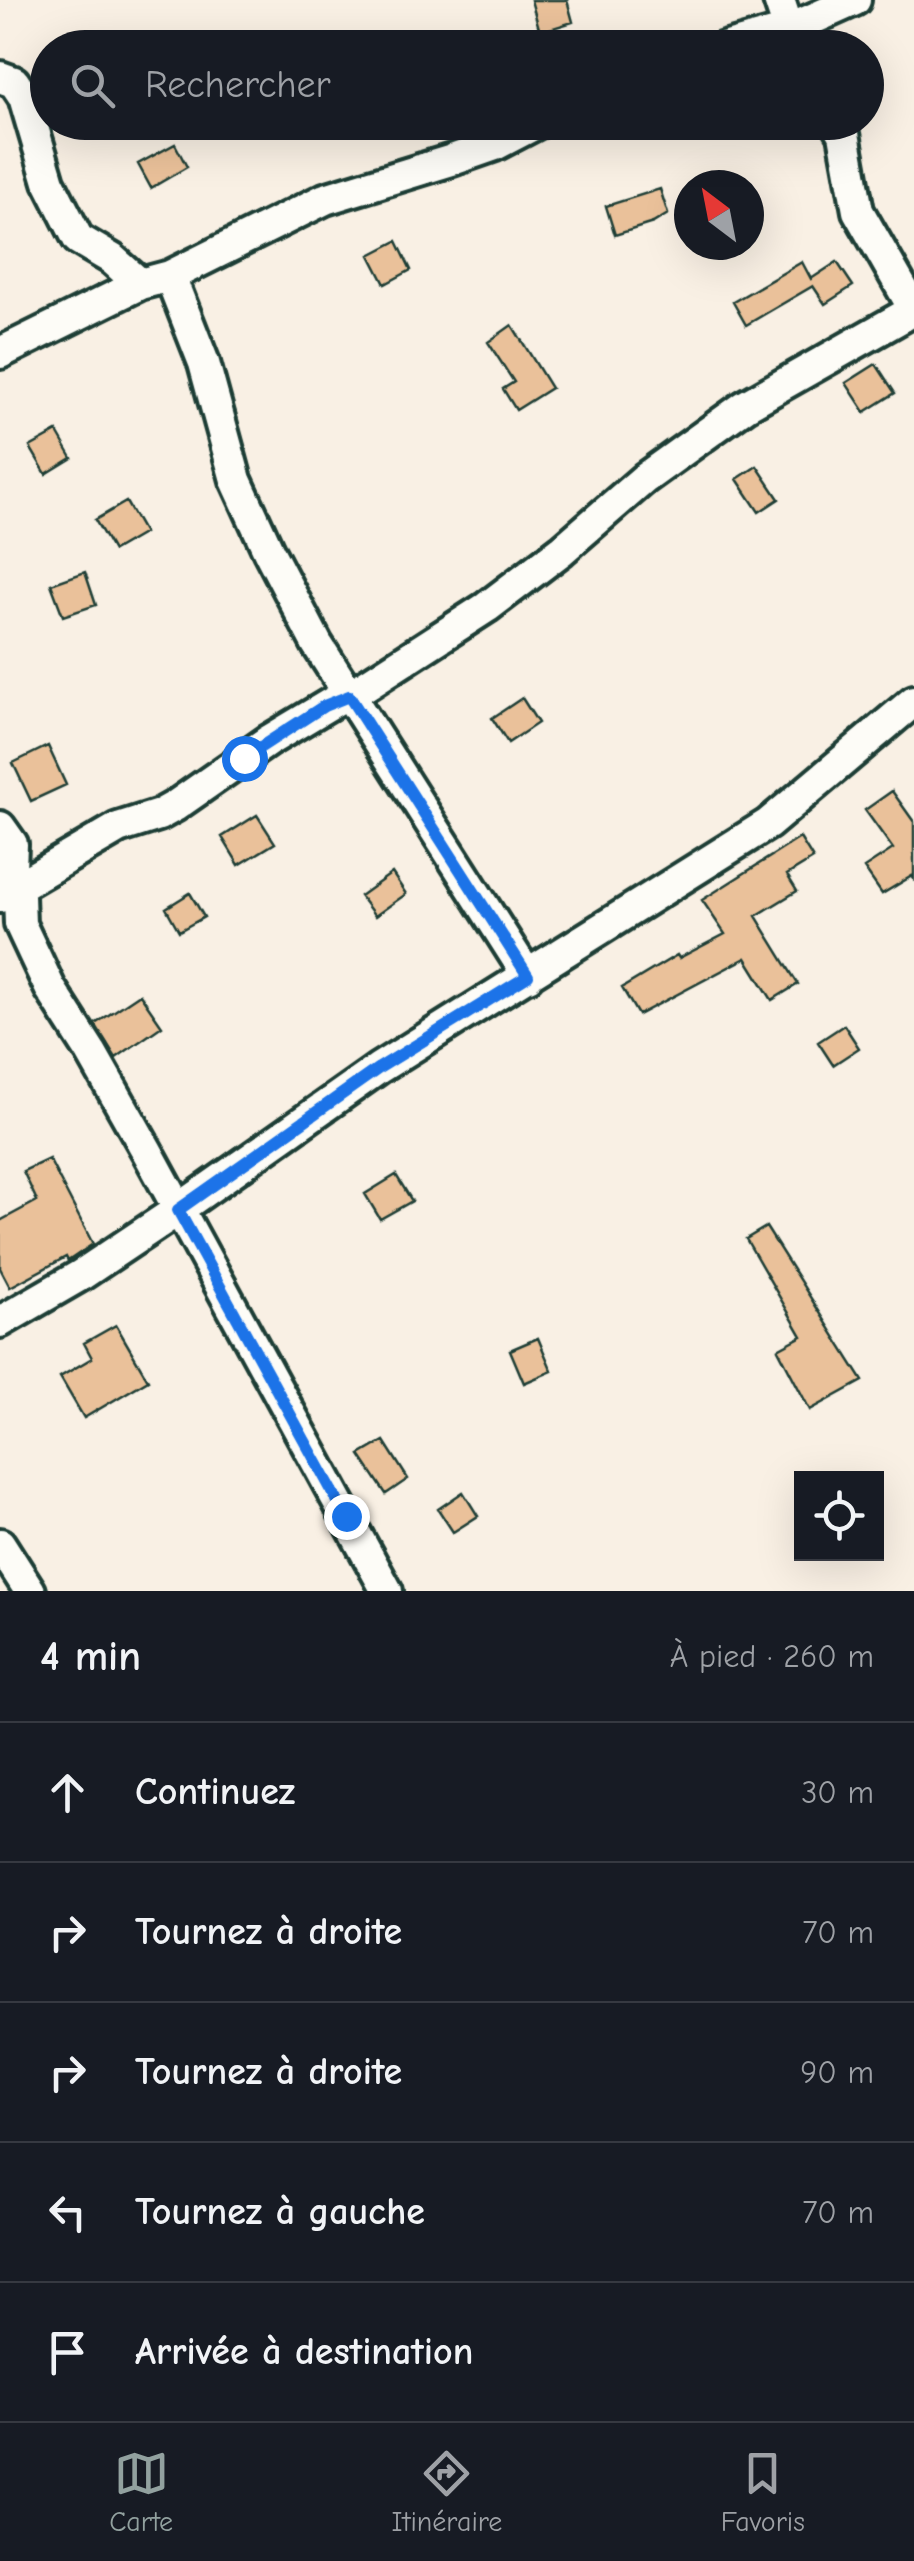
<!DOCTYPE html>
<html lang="fr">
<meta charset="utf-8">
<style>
body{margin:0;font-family:"Comic Neue",sans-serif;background:#242831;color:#f1f3f6}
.controls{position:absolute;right:30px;bottom:30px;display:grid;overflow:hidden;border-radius:0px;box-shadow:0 10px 40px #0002}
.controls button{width:90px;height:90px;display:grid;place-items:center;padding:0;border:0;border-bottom:2px solid #363941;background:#171b24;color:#f1f3f6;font:50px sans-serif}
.compass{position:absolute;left:674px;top:170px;width:90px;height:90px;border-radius:50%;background:#171b24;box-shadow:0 10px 40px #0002;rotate:328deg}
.stop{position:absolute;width:30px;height:30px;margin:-22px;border:8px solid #1a73e8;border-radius:50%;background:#fff}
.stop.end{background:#1a73e8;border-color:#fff;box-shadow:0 2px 10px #0008}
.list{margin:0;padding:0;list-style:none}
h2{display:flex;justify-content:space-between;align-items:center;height:130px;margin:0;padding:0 40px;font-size:42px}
h2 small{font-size:32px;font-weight:400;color:#9ea1a6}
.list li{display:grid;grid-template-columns:65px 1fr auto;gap:30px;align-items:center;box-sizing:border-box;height:140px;padding:0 40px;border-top:2px solid #363941}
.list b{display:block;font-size:38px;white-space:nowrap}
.list em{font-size:32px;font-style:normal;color:#9ea1a6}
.icon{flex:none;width:55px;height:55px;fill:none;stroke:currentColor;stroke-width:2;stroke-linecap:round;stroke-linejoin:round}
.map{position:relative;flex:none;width:914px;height:1591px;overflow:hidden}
.search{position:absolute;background:#171b24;box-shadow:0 10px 40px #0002;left:30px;right:30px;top:30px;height:110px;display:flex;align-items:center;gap:25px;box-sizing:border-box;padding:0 35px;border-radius:55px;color:#9ea1a6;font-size:38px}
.sheet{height:830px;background:#171b24}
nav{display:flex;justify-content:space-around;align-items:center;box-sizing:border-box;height:140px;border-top:2px solid #363941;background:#171b24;font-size:28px;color:#9ea1a6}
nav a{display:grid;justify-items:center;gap:5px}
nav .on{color:#92a19f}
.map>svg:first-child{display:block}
</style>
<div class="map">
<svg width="914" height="1591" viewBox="0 0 914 1591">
<rect width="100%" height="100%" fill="#f9f0e4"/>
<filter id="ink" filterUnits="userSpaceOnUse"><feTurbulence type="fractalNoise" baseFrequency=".01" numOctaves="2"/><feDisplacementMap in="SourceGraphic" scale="20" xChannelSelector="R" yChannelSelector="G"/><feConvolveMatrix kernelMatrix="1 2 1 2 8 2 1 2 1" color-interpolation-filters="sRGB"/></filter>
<g filter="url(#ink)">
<path fill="#eac19a" stroke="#1f3d34" stroke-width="2.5" d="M 531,0 L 567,0 L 573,22 L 540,32 Z
M 175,144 L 187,167 L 151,188 L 138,164 Z
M 660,189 L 668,214 L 653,223 L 615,235 L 606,206 Z
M 397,241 L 411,270 L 385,284 L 370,255 Z
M 802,262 L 811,279 L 837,262 L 853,286 L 825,304 L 813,286 L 746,325 L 733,302 Z
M 512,325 L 551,388 L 516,410 L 503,389 L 514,382 L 488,342 Z
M 876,364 L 895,393 L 865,412 L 846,383 Z
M 57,432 L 72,458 L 46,474 L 30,447 Z
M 757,466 L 779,499 L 759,512 L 737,479 Z
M 126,502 L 144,533 L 113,551 L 95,520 Z
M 85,572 L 96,605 L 63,616 L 51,584 Z
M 522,698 L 538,723 L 508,743 L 492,718 Z
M 48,746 L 66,785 L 31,801 L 13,763 Z
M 892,791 L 914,822 L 914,879 L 912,876 L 882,894 L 864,868 L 893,849 L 865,810 Z
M 257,815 L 275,843 L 239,865 L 222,837 Z
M 800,838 L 813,859 L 787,875 L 797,891 L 756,916 L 798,984 L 772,1000 L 746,958 L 638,1015 L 622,988 L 677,955 L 679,958 L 725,934 L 702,900 Z
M 392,873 L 406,894 L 375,916 L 360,896 Z
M 190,893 L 204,917 L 179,931 L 166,908 Z
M 140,994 L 162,1026 L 116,1058 L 95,1024 Z
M 844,1025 L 859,1048 L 833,1065 L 818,1042 Z
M 49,1159 L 93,1244 L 68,1261 L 66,1257 L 10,1287 L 0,1268 L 0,1221 L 37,1201 L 23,1171 Z
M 396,1175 L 412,1201 L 380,1219 L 365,1194 Z
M 766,1227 L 863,1381 L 810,1410 L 778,1349 L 802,1336 L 746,1239 Z
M 116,1325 L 148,1380 L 84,1418 L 60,1377 L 92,1358 L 84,1343 Z
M 538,1338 L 552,1371 L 524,1383 L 510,1350 Z
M 384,1441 L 408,1479 L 386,1494 L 360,1455 Z
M 463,1492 L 478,1516 L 453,1532 L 438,1509 Z"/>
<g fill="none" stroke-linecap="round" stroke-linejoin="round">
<defs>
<path id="minor" d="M 779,0 L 795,48
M 724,48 L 788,30 L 855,0
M 0,77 L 14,82 L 24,97 L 49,182 L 78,239 L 112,259 L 140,284
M 837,122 L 844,134 L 858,211 L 914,309
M 170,276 L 204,363 L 236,480 L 269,552 L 317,644 L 528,976
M 0,353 L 140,284 L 170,276 L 325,199 L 452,160 L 495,145 L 539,122
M 0,827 L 12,844 L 10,891 L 19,896 L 20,924 L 50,988 L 91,1052 L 147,1151 L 387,1591
M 0,897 L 118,828 L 159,815 L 175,806 L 268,741 L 343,696 L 349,696 L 487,607 L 562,550 L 645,478 L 745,406 L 914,310
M 0,1322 L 81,1275 L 172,1214 L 379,1068 L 768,824 L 914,701
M 0,1544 L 30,1591"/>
</defs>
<use href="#minor" stroke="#1f3d34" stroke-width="38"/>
<use href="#minor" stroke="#fdfcf7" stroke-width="30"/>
</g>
</g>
<g fill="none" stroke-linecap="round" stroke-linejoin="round" filter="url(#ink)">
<path stroke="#1a73e8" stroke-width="12" d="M 244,758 L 324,706 L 349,696 L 528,976 L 379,1068 L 178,1210 L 346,1516"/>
</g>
</svg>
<div class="controls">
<button><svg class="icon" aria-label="locate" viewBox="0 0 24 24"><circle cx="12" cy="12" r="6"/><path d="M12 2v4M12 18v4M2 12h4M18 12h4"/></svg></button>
</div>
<svg class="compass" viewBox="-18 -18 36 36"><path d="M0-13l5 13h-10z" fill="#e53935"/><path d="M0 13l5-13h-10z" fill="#9ea1a6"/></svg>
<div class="stop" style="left:244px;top:758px"></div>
<div class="stop end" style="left:346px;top:1516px"></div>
<div class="search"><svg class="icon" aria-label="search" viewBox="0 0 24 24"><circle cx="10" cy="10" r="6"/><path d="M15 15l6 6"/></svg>Rechercher</div>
</div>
<section class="sheet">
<h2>4 min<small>À pied · 260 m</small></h2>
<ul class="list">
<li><svg class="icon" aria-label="ahead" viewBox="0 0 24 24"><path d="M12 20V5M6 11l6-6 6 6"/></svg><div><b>Continuez</b></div><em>30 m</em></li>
<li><svg class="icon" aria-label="right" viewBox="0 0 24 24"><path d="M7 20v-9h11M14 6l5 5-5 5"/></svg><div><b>Tournez à droite</b></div><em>70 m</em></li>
<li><svg class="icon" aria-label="right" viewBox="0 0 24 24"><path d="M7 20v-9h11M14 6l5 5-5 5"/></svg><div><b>Tournez à droite</b></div><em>90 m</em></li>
<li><svg class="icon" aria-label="left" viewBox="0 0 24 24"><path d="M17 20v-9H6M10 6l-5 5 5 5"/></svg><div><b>Tournez à gauche</b></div><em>70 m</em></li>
<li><svg class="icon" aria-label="arrive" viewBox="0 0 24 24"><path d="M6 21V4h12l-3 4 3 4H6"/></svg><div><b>Arrivée à destination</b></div></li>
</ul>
</section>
<nav>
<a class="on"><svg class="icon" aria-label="map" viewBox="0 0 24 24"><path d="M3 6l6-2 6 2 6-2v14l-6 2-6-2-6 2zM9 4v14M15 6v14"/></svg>Carte</a>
<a><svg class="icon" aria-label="directions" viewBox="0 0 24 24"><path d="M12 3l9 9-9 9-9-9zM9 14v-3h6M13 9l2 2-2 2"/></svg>Itinéraire</a>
<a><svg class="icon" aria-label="saved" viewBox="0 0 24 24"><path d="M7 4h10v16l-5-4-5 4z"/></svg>Favoris</a>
</nav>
